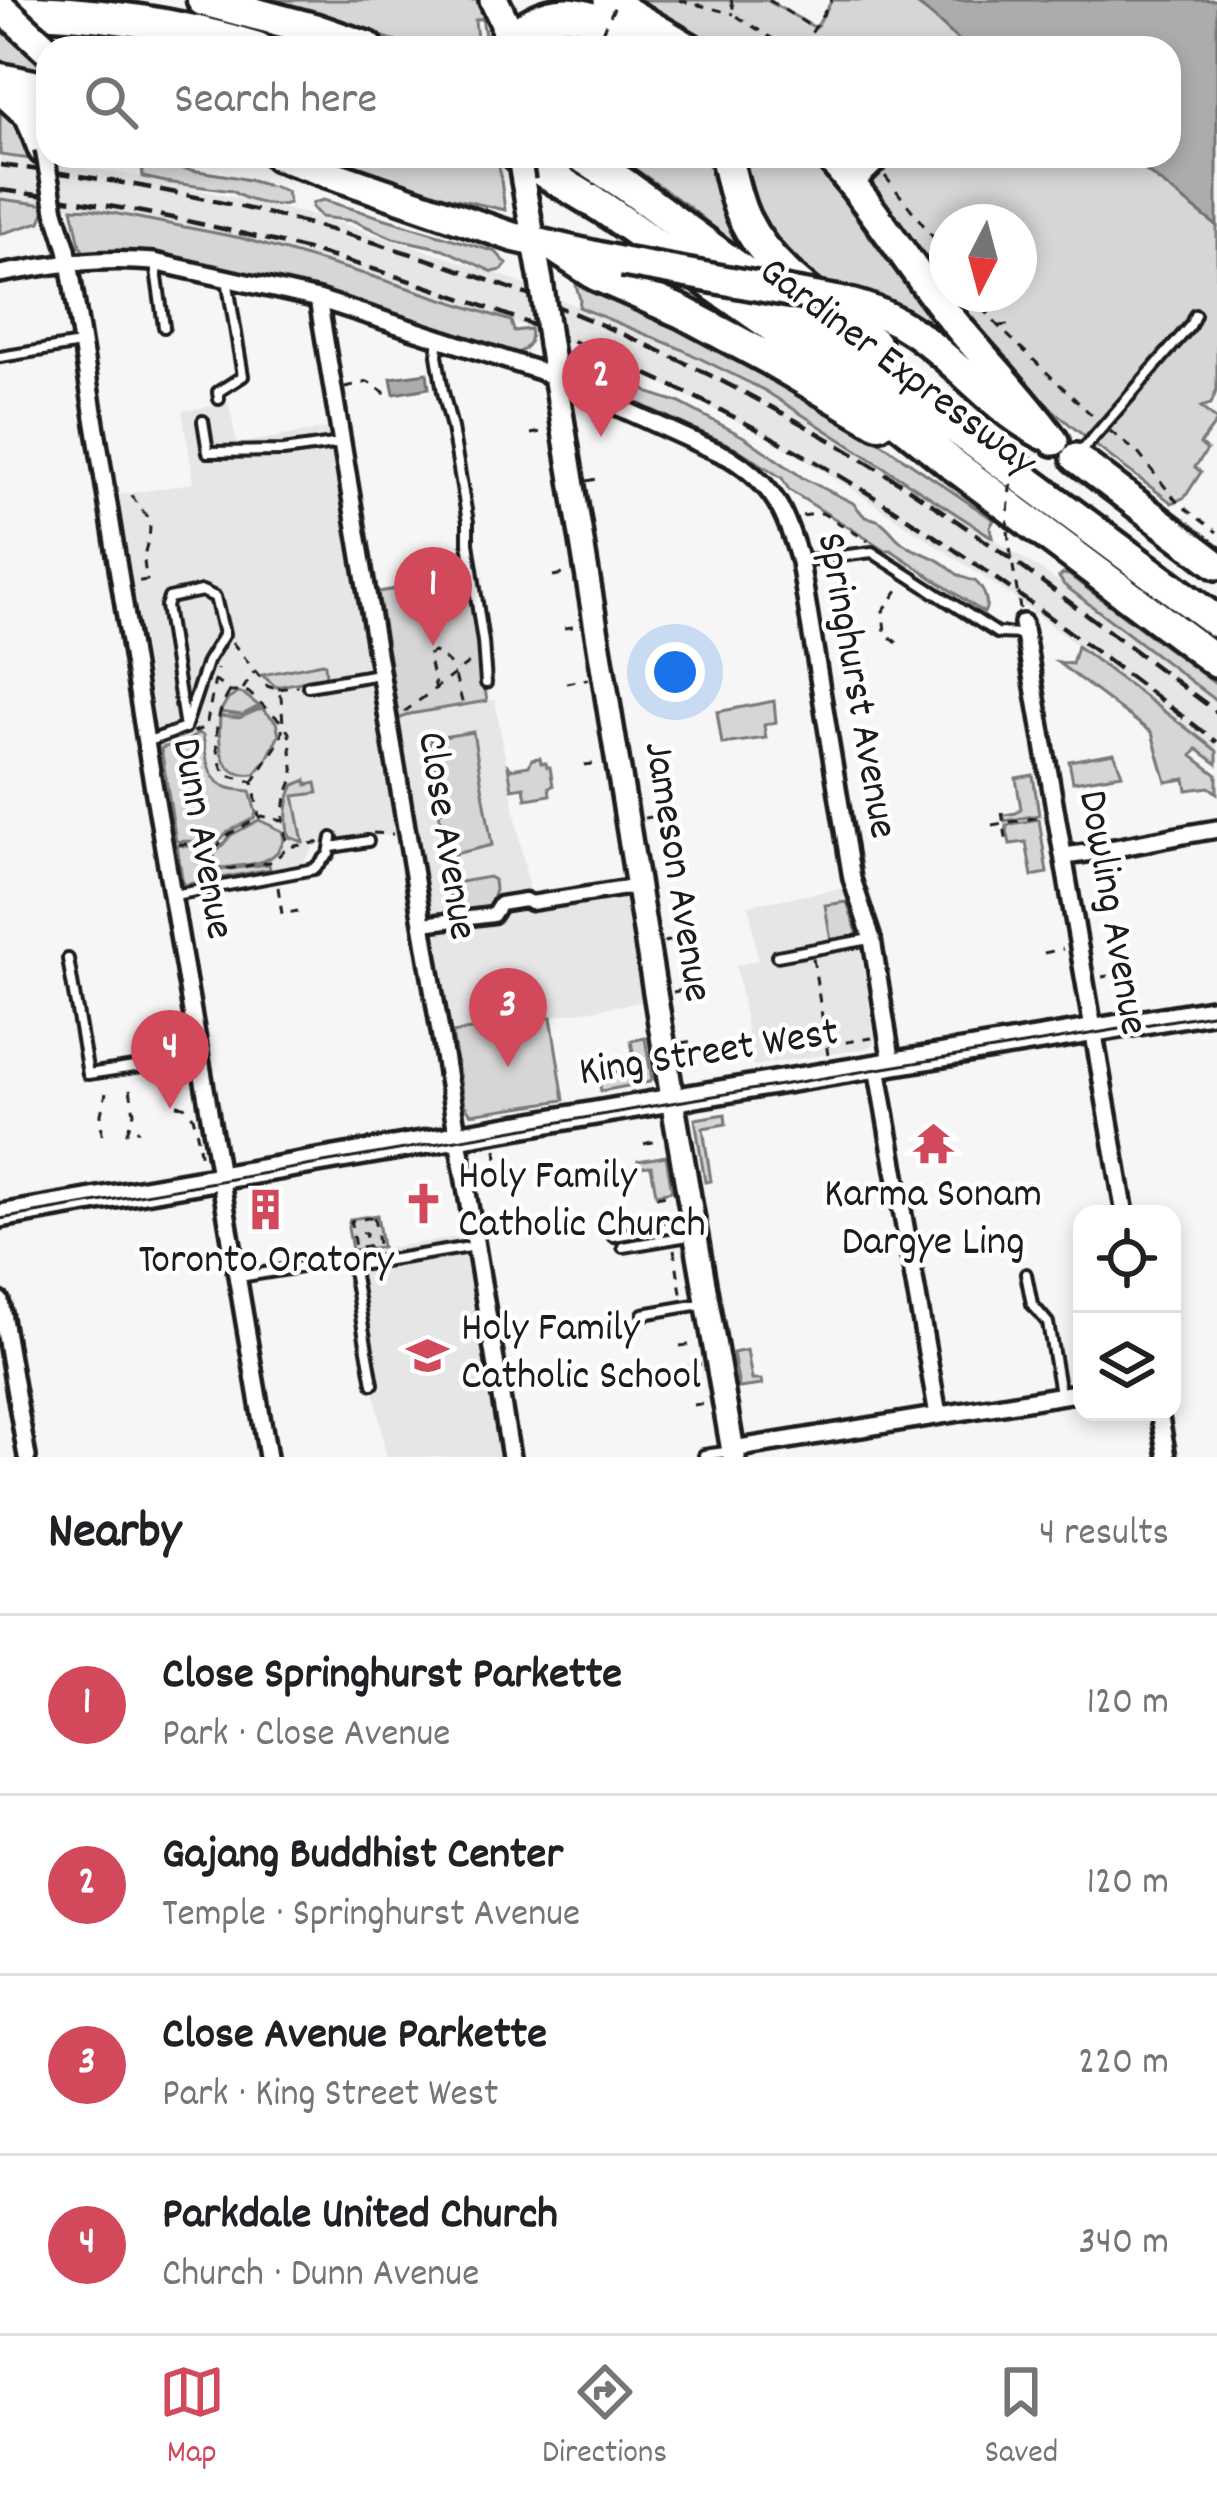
<!DOCTYPE html>
<meta charset="utf-8">
<style>
body{margin:0;font-family:Dekko,sans-serif;background:#f6f6f6;color:#202124}
.controls{position:absolute;right:36px;bottom:36px;display:grid;overflow:hidden;border-radius:24px;box-shadow:0 6px 18px #0003}
.controls button{width:108px;height:108px;display:grid;place-items:center;padding:0;border:0;border-bottom:3px solid #e0e0e0;background:#fff;color:#202124;font:60px sans-serif}
.compass{position:absolute;left:929px;top:204px;width:108px;height:108px;border-radius:50%;background:#fff;box-shadow:0 6px 18px #0003;rotate:186deg}
.you{position:absolute;left:675px;top:672px;width:42px;height:42px;margin:-30px;border:9px solid #fff;border-radius:50%;background:#1a73e8;box-shadow:0 0 0 18px #1a73e833}
.badge{display:grid;place-items:center;width:78px;height:78px;border-radius:50%;background:#d1495b;color:#fff;font-size:39px;font-weight:700}
.pin{position:absolute;translate:-50% -99px;filter:drop-shadow(0 3px 6px #0008)}
.pin::after{content:'';position:absolute;top:63px;width:42px;height:36px;background:inherit;clip-path:polygon(0 0,100% 0,50% 100%)}
.list{margin:0;padding:0;list-style:none}
h2{display:flex;justify-content:space-between;align-items:center;height:156px;margin:0;padding:0 48px;font-size:51px}
h2 small{font-size:39px;font-weight:400;color:#757577}
.list li{display:grid;grid-template-columns:78px 1fr auto;gap:36px;align-items:center;box-sizing:border-box;height:180px;padding:0 48px;border-top:3px solid #e0e0e0}
.list b{display:block;font-size:45px;white-space:nowrap}
.list p{margin:0;font-size:39px;white-space:nowrap;color:#757577}
.list em{font-size:39px;font-style:normal;color:#757577}
.icon{flex:none;width:66px;height:66px;fill:none;stroke:currentColor;stroke-width:2;stroke-linecap:round;stroke-linejoin:round}
.map{position:relative;flex:none;width:1217px;height:1457px;overflow:hidden}
.search{position:absolute;background:#fff;box-shadow:0 6px 18px #0003;left:36px;right:36px;top:36px;height:132px;display:flex;align-items:center;gap:30px;box-sizing:border-box;padding:0 42px;border-radius:36px;color:#757577;font-size:45px}
.sheet{height:876px;background:#fff}
nav{display:flex;justify-content:space-around;align-items:center;box-sizing:border-box;height:168px;border-top:3px solid #e0e0e0;background:#fff;font-size:33px;color:#757577}
nav a{display:grid;justify-items:center;gap:6px}
nav .on{color:#d1495b}
.map>svg:first-child{display:block}
</style>
<div class="map">
<svg width="1217" height="1457" viewBox="0 0 1217 1457">
<rect width="100%" height="100%" fill="#f6f6f6"/>
<filter id="ink" filterUnits="userSpaceOnUse"><feTurbulence type="fractalNoise" baseFrequency=".00833" numOctaves="2"/><feDisplacementMap in="SourceGraphic" scale="24" xChannelSelector="R" yChannelSelector="G"/><feConvolveMatrix kernelMatrix="1 2 1 2 8 2 1 2 1" color-interpolation-filters="sRGB"/></filter>
<g filter="url(#ink)">
<path fill="#e6e6e6" d="M 0,155 L 143,177 L 321,217 L 493,272 L 679,348 L 764,390 L 1064,585 L 1217,701 L 1217,751 L 1010,595 L 849,487 L 762,434 L 668,386 L 567,342 L 511,321 L 310,257 L 241,238 L 92,209 L 0,199 Z
M 229,403 L 237,444 L 329,428 L 397,837 L 388,835 L 315,845 L 303,863 L 183,885 L 119,495 L 194,483 L 182,411 Z
M 495,700 L 530,897 L 622,882 L 641,1002 L 452,1033 L 399,719 L 410,714 Z
M 844,888 L 860,947 L 875,1039 L 873,1044 L 868,1048 L 753,1066 L 736,965 L 758,960 L 749,905 Z
M 466,1236 L 502,1457 L 386,1457 L 350,1253 Z"/>
<path fill="#d6d6d6" stroke="#797979" stroke-width="3" d="M 269,0 L 486,0 L 498,48 L 487,48 L 482,18 L 475,20 L 478,48 L 415,48 L 328,17 Z
M 639,0 L 766,0 L 816,28 L 832,0 L 910,0 L 935,14 L 949,32 L 969,48 L 717,48 Z
M 43,24 L 182,48 L 71,48 Z
M 536,26 L 598,27 L 589,48 L 516,48 Z
M 0,29 L 48,72 L 48,83 L 0,72 Z
M 0,96 L 8,100 L 38,160 L 0,155 Z
M 327,156 L 482,156 L 499,165 L 505,210 L 443,196 Z
M 617,156 L 716,156 L 758,264 L 689,207 Z
M 735,156 L 807,156 L 836,190 L 929,318 L 926,320 L 897,305 L 862,292 L 809,280 L 756,221 Z
M 847,156 L 1127,156 L 1217,226 L 1217,389 L 1211,404 L 1201,407 L 1217,421 L 1200,444 L 1207,450 L 1195,467 L 1201,472 L 1185,497 L 1172,503 C 1123,466 1071,430 1028,386 C 999,358 974,326 950,294 L 1019,294 L 1019,222 L 947,222 L 947,290 Z
M 155,162 C 189,173 225,172 259,183 C 270,187 277,186 287,192 L 289,203 C 275,209 244,200 232,191 L 166,182 L 143,177 L 142,166 Z
M 0,199 L 47,205 L 40,222 L 0,234 Z
M 323,200 L 496,252 L 507,264 L 502,270 L 493,272 L 443,249 L 393,238 L 354,221 L 321,217 L 312,207 L 313,203 Z
M 72,208 L 92,209 L 241,238 L 371,276 L 511,321 L 514,331 L 530,329 C 533,342 526,352 512,354 L 317,292 L 168,255 L 134,251 L 84,253 L 80,245 Z
M 582,283 L 629,297 L 806,392 L 994,520 L 990,527 L 992,537 L 764,390 L 679,348 L 579,307 L 580,299 L 576,285 Z
M 571,352 L 585,355 L 627,375 L 649,393 L 680,403 L 746,438 L 803,478 L 853,503 L 865,517 C 882,519 886,526 897,538 C 909,551 928,553 941,562 C 957,573 955,576 975,581 C 984,589 990,603 984,613 L 891,550 L 885,550 L 789,490 L 782,478 L 736,448 L 585,379 L 575,369 Z
M 1063,574 L 1069,575 L 1217,685 L 1217,701 L 1064,585 L 1059,577 Z
M 467,577 L 487,701 L 410,714 L 399,719 L 378,592 Z
M 1077,646 L 1217,751 L 1217,764 L 1197,749 L 1192,756 L 1217,775 L 1217,793 L 1209,787 L 1187,790 L 1185,779 L 1166,782 L 1152,733 L 1057,662 L 1072,664 Z
M 322,663 L 325,664 L 326,677 L 276,687 L 262,675 Z
M 238,693 L 244,694 L 259,706 L 242,715 L 220,712 L 227,700 Z
M 774,701 L 776,722 L 764,725 L 766,738 L 722,744 L 717,712 Z
M 262,708 L 276,722 L 279,735 L 266,761 L 255,774 C 218,779 218,744 220,716 L 239,718 Z
M 473,732 L 492,845 L 451,855 L 445,852 L 439,812 L 442,811 L 430,739 Z
M 198,733 L 203,735 C 206,754 206,782 229,788 C 236,790 243,790 250,791 L 256,813 L 254,818 L 228,832 L 218,842 L 176,841 L 161,748 L 188,741 Z
M 1114,753 L 1122,774 L 1073,782 L 1069,761 Z
M 540,758 L 541,763 L 546,763 L 547,767 L 550,767 L 553,786 L 549,787 L 550,795 L 526,799 L 524,787 L 512,789 L 508,766 L 511,769 L 529,766 L 532,759 Z
M 1033,775 L 1039,815 L 1005,821 L 1004,815 L 1016,813 L 1021,809 L 1016,778 Z
M 306,780 L 307,785 L 316,783 L 318,793 L 294,796 L 303,842 L 289,837 C 285,822 286,799 294,785 Z
M 1039,819 L 1047,873 L 1032,876 L 1026,842 L 1010,844 L 1006,825 Z
M 259,820 L 282,831 L 284,840 C 275,867 246,864 222,868 L 215,866 L 214,855 L 231,835 Z
M 177,845 L 208,849 L 207,863 L 213,871 L 269,864 L 270,869 L 183,885 Z
M 489,877 L 494,880 L 495,890 L 489,909 L 460,914 L 451,911 L 449,898 L 454,883 Z
M 847,902 L 858,935 L 831,941 L 825,905 Z
M 551,1017 L 564,1100 L 471,1114 L 464,1104 L 452,1033 Z
M 645,1038 L 652,1079 L 649,1082 L 601,1091 L 598,1075 L 636,1069 L 631,1041 Z
M 725,1114 L 726,1124 L 703,1128 L 711,1181 L 705,1182 L 695,1119 Z
M 666,1156 L 672,1191 L 656,1194 L 651,1166 L 639,1167 L 638,1161 Z
M 377,1215 L 382,1247 L 352,1250 L 348,1227 L 350,1219 Z
M 747,1350 L 752,1380 L 761,1380 L 762,1385 L 739,1388 L 733,1353 Z"/>
<path fill="#acacac" stroke="#727272" stroke-width="3" d="M 910,0 L 1217,0 L 1217,226 L 1127,156 L 1169,156 L 1169,48 L 969,48 C 946,32 935,14 910,0 Z
M 427,373 L 429,388 L 394,394 L 391,378 Z"/>
<g fill="none" stroke-linecap="round" stroke-linejoin="round">
<defs>
<path id="service" d="M 155,263 L 164,327
M 439,338 L 437,355 L 443,392 L 452,428 L 468,522 L 468,543 L 483,642 L 486,683
M 0,357 L 80,344
M 219,399 L 218,392 L 243,376 L 227,279
M 203,421 L 208,452 L 283,451 L 341,443
M 1081,452 L 1190,326 L 1195,315
M 801,561 L 872,552 L 997,633 L 1025,634
M 308,686 L 379,674
M 146,742 L 185,728 L 207,662 L 224,634 L 215,597 L 202,591 L 169,598 L 166,606 L 185,728
M 332,847 L 368,841
M 174,895 L 314,869 L 329,854 L 332,838
M 777,956 L 870,939
M 68,959 L 88,1074 L 201,1057
M 613,1236 L 692,1223
M 623,1247 L 694,1235
M 365,1264 L 476,1246
M 1026,1274 L 1032,1304 L 1048,1323 L 1060,1393
M 239,1277 L 351,1259 L 373,1384
M 643,1314 L 706,1303
M 704,1455 L 732,1451"/>
<path id="pedestrian" d="M 431,923 L 493,915 L 500,904 L 525,900 L 531,903 L 626,888"/>
<path id="minor" d="M 854,185 L 884,156
M 55,211 L 67,249 L 146,742 L 268,1457
M 0,274 C 54,264 99,257 154,262 L 318,299 L 537,370 L 729,457 C 774,485 786,512 800,562 L 852,879 L 872,939 L 892,1064
M 318,299 L 511,1457
M 1023,623 L 1125,1214
M 1064,856 C 1116,850 1166,837 1217,829
M 877,1067 L 938,1415
M 0,1301 L 27,1457
M 1159,1412 L 1167,1457
M 733,1449 L 1082,1392"/>
<path id="tertiary" d="M 523,181 L 541,281
M 550,344 L 675,1116 L 734,1457"/>
<path id="secondary" d="M 0,1216 L 659,1102 L 1217,1010"/>
<path id="trunk" d="M 494,0 L 505,23 L 506,43
M 608,0 L 690,48
M 278,156 L 513,237 L 623,262
M 828,156 C 872,205 906,261 946,312 C 981,356 1021,395 1054,441
M 845,302 C 937,322 967,395 1043,435
M 1076,458 L 1217,565"/>
<path id="motorway" d="M 203,0 L 313,29 L 368,48
M 0,10 C 86,11 175,22 258,48
M 506,43 C 553,0 576,11 631,33
M 0,79 L 48,89
M 0,87 L 31,115 L 44,149
M 518,156 L 602,207 L 841,374 L 951,463 L 1217,662
M 581,156 L 624,184 L 868,363 L 1217,622
M 726,156 C 731,177 735,200 745,220 C 771,274 829,307 874,343
M 558,249 L 597,275 L 682,312 L 768,358 L 879,423"/>
</defs>
<use href="#service" stroke="#1c1c1c" stroke-width="16"/>
<use href="#pedestrian" stroke="#1c1c1c" stroke-width="21"/>
<use href="#minor" stroke="#1c1c1c" stroke-width="24"/>
<use href="#tertiary" stroke="#1c1c1c" stroke-width="30"/>
<use href="#secondary" stroke="#1c1c1c" stroke-width="30"/>
<use href="#trunk" stroke="#1c1c1c" stroke-width="36"/>
<use href="#motorway" stroke="#1c1c1c" stroke-width="39"/>
<path stroke="#1c1c1c" stroke-width="3" stroke-dasharray="9 9" stroke-linecap="butt" d="M 679,0 L 734,14
M 731,0 L 735,15 L 787,48
M 769,0 L 813,28
M 802,48 L 832,0
M 885,176 L 947,255
M 971,294 L 998,326 L 1098,421
M 988,313 L 996,304
M 999,326 L 1015,324
M 345,387 L 368,382 L 384,392 L 386,402
M 1110,431 L 1138,453 L 1178,503 L 1217,532
M 531,434 L 547,431
M 587,481 L 602,478
M 132,495 C 136,505 144,511 148,519 C 154,532 144,547 144,560 C 144,563 146,577 147,580 L 135,582
M 802,516 L 822,513 L 868,541
M 1008,531 L 1010,548
M 553,576 L 569,573
M 564,628 L 580,626
M 232,642 L 267,686 L 276,689 L 281,697 L 283,723 L 289,733 L 294,776 L 286,796 L 283,821
M 897,643 L 885,633 L 883,611 L 901,586
M 455,676 L 463,705
M 214,680 L 230,692 L 248,692 L 283,723 L 281,739 L 253,782
M 566,683 L 588,679
M 243,689 L 254,672
M 278,689 L 298,686
M 436,690 L 428,655 L 434,652 C 444,656 447,665 458,669
M 229,693 C 214,717 211,750 226,775 L 253,782 L 259,817
M 404,712 L 473,660
M 193,732 L 206,727 L 217,669
M 584,765 L 600,763
M 1002,812 L 1007,844
M 644,818 L 660,816
M 992,825 L 1041,817
M 373,833 L 393,834
M 178,844 L 206,845 L 215,849 L 211,866 L 221,870 L 265,863 L 274,861 L 287,847 L 322,842
M 215,849 L 229,834 L 262,816 L 283,821 L 287,845
M 278,887 L 282,914 L 298,911
M 664,942 L 680,939
M 1044,953 L 1063,949
M 813,958 L 828,1055
M 1102,977 L 1108,976
M 673,992 L 684,990
M 681,1043 L 693,1041
M 828,1045 L 872,1038
M 130,1089 L 134,1113 L 127,1132 L 139,1130
M 177,1105 L 184,1106 L 193,1116 L 198,1139
M 102,1135 L 101,1114 L 106,1093
M 644,1144 L 659,1140
M 199,1146 L 201,1162
M 496,1149 L 497,1159
M 656,1197 L 672,1194
M 374,1217 L 378,1244 L 355,1248 L 351,1221 Z
M 362,1233 L 366,1233 L 366,1236 L 362,1237 Z
M 674,1249 L 682,1299
M 680,1346 L 696,1344
M 644,1374 L 701,1364
M 693,1405 L 709,1403"/>
<use href="#service" stroke="#fff" stroke-width="8"/>
<use href="#pedestrian" stroke="#fff" stroke-width="12"/>
<use href="#minor" stroke="#fff" stroke-width="15"/>
<use href="#tertiary" stroke="#fff" stroke-width="21"/>
<use href="#secondary" stroke="#fff" stroke-width="21"/>
<use href="#trunk" stroke="#fff" stroke-width="27"/>
<use href="#motorway" stroke="#fff" stroke-width="30"/>
<path stroke="#1c1c1c" stroke-width="3" d="M 0,1219 L 653,1106 L 1217,1013"/>
<path stroke="#1c1c1c" stroke-width="4.5" stroke-dasharray="18 9" stroke-linecap="butt" d="M 0,165 C 317,202 631,310 900,483 C 1009,554 1113,635 1217,712
M 0,190 C 296,226 581,322 838,475 C 971,554 1093,650 1217,742"/>
<defs>
<path id="minor-bridge" d="M 44,149 L 55,211"/>
<path id="tertiary-bridge" d="M 519,156 L 523,181
M 541,281 L 550,344"/>
<path id="trunk-bridge" d="M 0,6 L 48,50
M 623,262 L 845,302"/>
</defs>
<use href="#minor-bridge" stroke="#1c1c1c" stroke-width="24" stroke-linecap="butt"/>
<use href="#tertiary-bridge" stroke="#1c1c1c" stroke-width="30" stroke-linecap="butt"/>
<use href="#trunk-bridge" stroke="#1c1c1c" stroke-width="36" stroke-linecap="butt"/>
<path stroke="#1c1c1c" stroke-width="3" stroke-dasharray="9 9" stroke-linecap="butt" d="M 594,48 L 618,0
M 1007,529 L 1010,487 L 1033,456
M 1010,548 L 1020,609"/>
<use href="#minor-bridge" stroke="#fff" stroke-width="15"/>
<use href="#tertiary-bridge" stroke="#fff" stroke-width="21"/>
<use href="#trunk-bridge" stroke="#fff" stroke-width="27"/>
</g>
</g>
<defs>
<symbol id="temple-bare" viewBox="-9 -9 18 18"><path d="M0-6L5-2H3V0L6.5 2.5H4V6H1.5V3h-3V6H-4V2.5H-6.5L-3 0V-2H-5Z" fill="#d1495b" stroke="#fff" stroke-width="2.5" paint-order="stroke"/></symbol>
<symbol id="church-bare" viewBox="-9 -9 18 18"><path d="M-1.2-6h2.4v3.5h3.3v2.4h-3.3V6h-2.4V-.1h-3.3v-2.4h3.3Z" fill="#d1495b" stroke="#fff" stroke-width="2.5" paint-order="stroke"/></symbol>
<symbol id="building-bare" viewBox="-9 -9 18 18"><path d="M-4-6H4V6H1V3H-1V6H-4ZM-2.5-4.3h1.7v1.8h-1.7ZM.8-4.3h1.7v1.8H.8ZM-2.5-1h1.7V.8h-1.7ZM.8-1h1.7V.8H.8Z" fill="#d1495b" stroke="#fff" stroke-width="2.5" paint-order="stroke"/></symbol>
<symbol id="school-bare" viewBox="-9 -9 18 18"><path d="M0-5L7-2L0 1L-7-2ZM-4 1L0 2.5L4 1V4Q0 6-4 4Z" fill="#d1495b" stroke="#fff" stroke-width="2.5" paint-order="stroke"/></symbol>
</defs>
<g fill-rule="evenodd">
<use href="#temple-bare" x="904" y="1114" width="59" height="59"/>
<use href="#church-bare" x="394" y="1174" width="59" height="59"/>
<use href="#building-bare" x="236" y="1180" width="59" height="59"/>
<use href="#school-bare" x="398" y="1326" width="59" height="59"/>
</g>
<g text-anchor="middle" dominant-baseline="central" stroke-width="9" stroke-linejoin="round" paint-order="stroke">
<g font-size="42" fill="#1c1c1c" stroke="#fff">
<text transform="translate(896 369) rotate(37)">Gardiner Expressway</text>
<text transform="translate(854 686) rotate(80)">Springhurst Avenue</text>
<text transform="translate(444 836) rotate(81)">Close Avenue</text>
<text transform="translate(200 839) rotate(80)">Dunn Avenue</text>
<text transform="translate(675 872) rotate(81)">Jameson Avenue</text>
<text transform="translate(1110 913) rotate(80)">Dowling Avenue</text>
<text transform="translate(709 1055) rotate(-9)">King Street West</text>
</g>
<g font-size="42" fill="#1c1c1c" stroke="#fff" text-anchor="start">
<text x="458" y="1179">Holy Family<tspan x="458" dy="48">Catholic Church</tspan></text>
<text x="933" y="1197" text-anchor="middle">Karma Sonam<tspan x="933" dy="48">Dargye Ling</tspan></text>
<text x="266" y="1263" text-anchor="middle">Toronto Oratory</text>
<text x="461" y="1331">Holy Family<tspan x="461" dy="48">Catholic School</tspan></text>
</g>
</g>
</svg>
<div class="controls">
<button><svg class="icon" aria-label="locate" viewBox="0 0 24 24"><circle cx="12" cy="12" r="6"/><path d="M12 2v4M12 18v4M2 12h4M18 12h4"/></svg></button>
<button><svg class="icon" aria-label="layers" viewBox="0 0 24 24"><path d="M12 4l9 5-9 5-9-5zM3 14l9 5 9-5"/></svg></button>
</div>
<svg class="compass" viewBox="-18 -18 36 36"><path d="M0-13l5 13h-10z" fill="#e53935"/><path d="M0 13l5-13h-10z" fill="#757577"/></svg>
<div class="you"></div>
<div class="pin badge" style="left:433px;top:646px">1</div>
<div class="pin badge" style="left:601px;top:437px">2</div>
<div class="pin badge" style="left:508px;top:1067px">3</div>
<div class="pin badge" style="left:170px;top:1109px">4</div>
<div class="search"><svg class="icon" aria-label="search" viewBox="0 0 24 24"><circle cx="10" cy="10" r="6"/><path d="M15 15l6 6"/></svg>Search here</div>
</div>
<section class="sheet">
<h2>Nearby<small>4 results</small></h2>
<ul class="list">
<li><span class="badge">1</span><div><b>Close Springhurst Parkette</b><p>Park · Close Avenue</p></div><em>120 m</em></li>
<li><span class="badge">2</span><div><b>Gajang Buddhist Center</b><p>Temple · Springhurst Avenue</p></div><em>120 m</em></li>
<li><span class="badge">3</span><div><b>Close Avenue Parkette</b><p>Park · King Street West</p></div><em>220 m</em></li>
<li><span class="badge">4</span><div><b>Parkdale United Church</b><p>Church · Dunn Avenue</p></div><em>340 m</em></li>
</ul>
</section>
<nav>
<a class="on"><svg class="icon" aria-label="map" viewBox="0 0 24 24"><path d="M3 6l6-2 6 2 6-2v14l-6 2-6-2-6 2zM9 4v14M15 6v14"/></svg>Map</a>
<a><svg class="icon" aria-label="directions" viewBox="0 0 24 24"><path d="M12 3l9 9-9 9-9-9zM9 14v-3h6M13 9l2 2-2 2"/></svg>Directions</a>
<a><svg class="icon" aria-label="saved" viewBox="0 0 24 24"><path d="M7 4h10v16l-5-4-5 4z"/></svg>Saved</a>
</nav>
